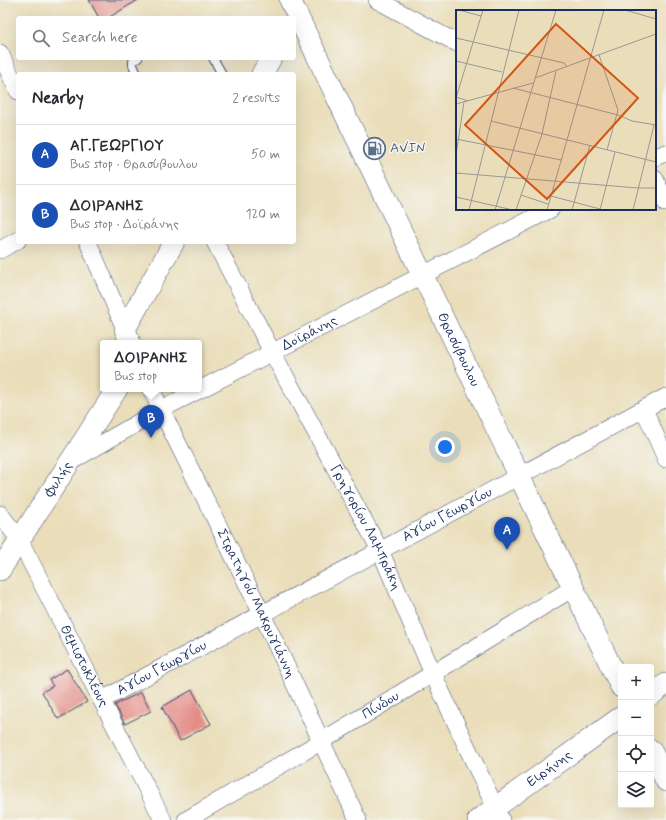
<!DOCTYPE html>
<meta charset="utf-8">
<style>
body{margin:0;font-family:Mynerve,sans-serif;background:#f7f7f7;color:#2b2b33}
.controls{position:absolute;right:12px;bottom:12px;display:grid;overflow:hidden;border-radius:4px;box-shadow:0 4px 16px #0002}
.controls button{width:36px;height:36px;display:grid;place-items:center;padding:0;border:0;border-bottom:1px solid #e1e1e2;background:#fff;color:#2b2b33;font:20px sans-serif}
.you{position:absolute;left:445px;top:447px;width:14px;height:14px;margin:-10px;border:3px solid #fff;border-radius:50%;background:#1a73e8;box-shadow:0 0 0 6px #1a73e833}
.badge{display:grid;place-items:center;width:26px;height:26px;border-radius:50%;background:#d1495b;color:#fff;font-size:13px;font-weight:700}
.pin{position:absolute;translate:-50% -33px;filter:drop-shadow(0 1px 2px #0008)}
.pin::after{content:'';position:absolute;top:21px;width:14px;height:12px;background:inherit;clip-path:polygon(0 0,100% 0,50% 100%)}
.popup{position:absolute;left:100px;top:340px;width:102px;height:52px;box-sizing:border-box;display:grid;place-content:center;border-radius:4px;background:#fff;filter:drop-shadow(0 1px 3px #0005);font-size:13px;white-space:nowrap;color:#7c7c81}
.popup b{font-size:15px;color:#2b2b33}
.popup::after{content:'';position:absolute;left:50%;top:100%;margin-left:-8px;border:8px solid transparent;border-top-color:#fff}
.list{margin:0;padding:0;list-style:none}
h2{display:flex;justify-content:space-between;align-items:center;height:52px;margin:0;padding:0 16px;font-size:17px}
h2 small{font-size:13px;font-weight:400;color:#7c7c81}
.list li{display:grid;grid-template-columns:26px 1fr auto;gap:12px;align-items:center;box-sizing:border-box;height:60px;padding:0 16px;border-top:1px solid #e1e1e2}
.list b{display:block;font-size:15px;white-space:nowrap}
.list p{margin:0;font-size:13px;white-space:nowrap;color:#7c7c81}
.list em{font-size:13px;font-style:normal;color:#7c7c81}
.icon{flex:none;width:22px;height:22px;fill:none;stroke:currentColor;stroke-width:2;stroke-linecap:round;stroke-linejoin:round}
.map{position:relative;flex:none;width:666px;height:820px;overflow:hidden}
.search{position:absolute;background:#fff;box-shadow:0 4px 16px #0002;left:16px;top:16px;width:280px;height:44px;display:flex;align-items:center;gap:10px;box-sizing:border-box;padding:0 14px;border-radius:4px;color:#7c7c81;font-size:15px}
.panel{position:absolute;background:#fff;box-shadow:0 4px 16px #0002;left:16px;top:72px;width:280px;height:172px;border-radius:4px}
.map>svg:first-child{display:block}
</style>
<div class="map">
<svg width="666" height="820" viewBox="0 0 666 820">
<rect width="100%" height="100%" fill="#f6f6f2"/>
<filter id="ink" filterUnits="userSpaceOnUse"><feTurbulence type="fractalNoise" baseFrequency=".025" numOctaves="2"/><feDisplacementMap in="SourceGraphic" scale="8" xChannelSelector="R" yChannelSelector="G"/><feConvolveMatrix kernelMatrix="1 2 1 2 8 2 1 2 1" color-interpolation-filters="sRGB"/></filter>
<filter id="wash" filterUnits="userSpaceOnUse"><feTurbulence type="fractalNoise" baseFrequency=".012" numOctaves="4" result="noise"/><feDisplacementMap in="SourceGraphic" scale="16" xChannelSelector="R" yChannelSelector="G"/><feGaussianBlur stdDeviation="0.9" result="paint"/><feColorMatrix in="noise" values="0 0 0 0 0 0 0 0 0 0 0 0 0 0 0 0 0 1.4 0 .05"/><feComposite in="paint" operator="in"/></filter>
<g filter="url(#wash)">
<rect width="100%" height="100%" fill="#eadeba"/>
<g id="blocks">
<path fill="#e48d88" d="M 89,0 L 138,0 L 108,18 L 99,18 Z
M 67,669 L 87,702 L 58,719 L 42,692 L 53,686 L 49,680 Z
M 192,690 L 211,724 L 180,741 L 162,707 Z
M 141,692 L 151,711 L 125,724 L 115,705 Z"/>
</g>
</g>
<g filter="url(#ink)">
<use href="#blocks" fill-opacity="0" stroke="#3a496c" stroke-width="1"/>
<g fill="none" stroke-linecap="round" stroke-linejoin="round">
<defs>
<path id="service" d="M 213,58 L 222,74
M 137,74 L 133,65 L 133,61 L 138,58"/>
<g id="minor">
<path d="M 377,0 L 457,43"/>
<path d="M 0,53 L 18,91"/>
<path d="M 655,157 L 666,153"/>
<path d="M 655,179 L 666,203"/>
<path d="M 88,242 L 125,329"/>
<path id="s1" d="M 215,242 L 272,352 L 380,550 L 433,674 L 501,820"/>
<path d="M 0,250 L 18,240"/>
<path id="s2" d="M 151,389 L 262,614 L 358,820"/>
<path d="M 644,409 L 666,459"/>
<path id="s3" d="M 70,462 L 160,410 L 551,209"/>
<path id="s4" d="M 0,514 L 19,539 L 163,820"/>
<path id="s5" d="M 102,700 L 666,397"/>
<path id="s6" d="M 186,820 L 322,741 L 573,588"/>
</g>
<g id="tertiary">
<path id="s7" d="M 290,0 L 621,687"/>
<path d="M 262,74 L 271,58"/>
<path d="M 130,343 L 125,329 L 174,242"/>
<path id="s8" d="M 0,570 L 117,389"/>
<path d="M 651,695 L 666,684"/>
<path d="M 651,750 L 666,781"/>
<path id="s9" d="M 478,820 L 621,717"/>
</g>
</defs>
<use href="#service" stroke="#3a496c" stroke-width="10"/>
<use href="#minor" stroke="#3a496c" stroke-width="18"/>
<use href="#tertiary" stroke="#3a496c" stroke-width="22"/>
<use href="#service" stroke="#fff" stroke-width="8"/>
<use href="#minor" stroke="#fff" stroke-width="17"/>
<use href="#tertiary" stroke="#fff" stroke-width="21"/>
</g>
</g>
<defs>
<symbol id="fuel-ring" viewBox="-11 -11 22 22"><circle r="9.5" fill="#f6f6f2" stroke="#5c6f8a" stroke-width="1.5"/><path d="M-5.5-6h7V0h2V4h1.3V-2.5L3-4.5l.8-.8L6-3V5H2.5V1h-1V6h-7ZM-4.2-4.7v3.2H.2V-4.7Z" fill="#5c6f8a"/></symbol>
</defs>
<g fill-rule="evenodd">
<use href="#fuel-ring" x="362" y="136" width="25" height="25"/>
</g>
<g text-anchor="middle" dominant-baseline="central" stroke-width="3" stroke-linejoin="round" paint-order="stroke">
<g font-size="14" fill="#4e5e75" stroke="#f6f6f2" text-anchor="start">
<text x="390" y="148">AVIN</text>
</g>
<g font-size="14" fill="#1b2f5e" stroke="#f6f6f2">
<text stroke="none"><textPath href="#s3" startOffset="272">Δοϊράνης</textPath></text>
<text stroke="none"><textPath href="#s7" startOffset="388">Θρασύβουλου</textPath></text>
<text stroke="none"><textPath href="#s8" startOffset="108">Φυλής</textPath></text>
<text stroke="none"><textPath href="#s5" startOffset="392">Αγίου Γεωργίου</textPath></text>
<text stroke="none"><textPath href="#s1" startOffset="323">Γρηγορίου Λαμπράκη</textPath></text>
<text stroke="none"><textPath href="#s2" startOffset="239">Στρατηγού Μακρυγιάννη</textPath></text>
<text stroke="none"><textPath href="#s4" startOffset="174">Θεμιστοκλέους</textPath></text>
<text stroke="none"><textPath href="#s5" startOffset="68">Αγίου Γεωργίου</textPath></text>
<text stroke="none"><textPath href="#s6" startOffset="226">Πίνδου</textPath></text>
<text stroke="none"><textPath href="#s9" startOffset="88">Ειρήνης</textPath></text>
</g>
</g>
<g transform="translate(456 10)">
<rect width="200" height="200" fill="#eadeba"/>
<path fill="none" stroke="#979895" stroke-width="1" d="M 3,0 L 25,6M 169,0 L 200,9M 0,28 L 108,53 L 111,57M 143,45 L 162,100 L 151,140M 0,51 L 46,62M 79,68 L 200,24M 57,78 L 162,105 L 176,111 L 200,115M 0,87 L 12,91M 0,88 L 27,0M 0,94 L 77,73M 35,111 L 200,152M 0,129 L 105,150M 0,145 L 8,92M 0,163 L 182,178 L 200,178M 65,185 L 92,194M 95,186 L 144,199M 0,187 L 57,200M 13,200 L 63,0M 39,200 L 100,0M 60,200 L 86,124 L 100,61M 91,200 L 148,0M 116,200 L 134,135M 144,200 L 159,142M 177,200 L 198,115"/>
<path fill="#d45514" fill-opacity="0.15" stroke="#d45514" stroke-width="2" d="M 100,14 L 182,88 L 91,189 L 9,115 Z"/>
<rect width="200" height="200" fill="none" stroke="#1b2f5e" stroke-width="2"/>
</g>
</svg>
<div class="controls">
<button>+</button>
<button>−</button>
<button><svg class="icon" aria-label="locate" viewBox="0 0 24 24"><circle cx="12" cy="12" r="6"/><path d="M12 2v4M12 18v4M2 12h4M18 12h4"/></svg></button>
<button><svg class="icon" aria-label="layers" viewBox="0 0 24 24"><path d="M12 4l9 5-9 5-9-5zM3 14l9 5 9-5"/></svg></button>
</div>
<div class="you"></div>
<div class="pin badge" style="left:507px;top:550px;background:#1a4fb4">A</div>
<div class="pin badge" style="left:151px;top:438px;background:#1a4fb4">B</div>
<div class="popup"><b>ΔΟΙΡΑΝΗΣ</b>Bus stop</div>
<div class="search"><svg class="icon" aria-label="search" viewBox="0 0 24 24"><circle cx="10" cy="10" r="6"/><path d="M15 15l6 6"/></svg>Search here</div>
<section class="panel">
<h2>Nearby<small>2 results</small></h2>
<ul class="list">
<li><span class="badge" style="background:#1a4fb4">A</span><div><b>ΑΓ.ΓΕΩΡΓΙΟΥ</b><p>Bus stop · Θρασύβουλου</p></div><em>50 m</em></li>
<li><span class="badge" style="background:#1a4fb4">B</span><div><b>ΔΟΙΡΑΝΗΣ</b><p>Bus stop · Δοϊράνης</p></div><em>120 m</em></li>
</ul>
</section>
</div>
